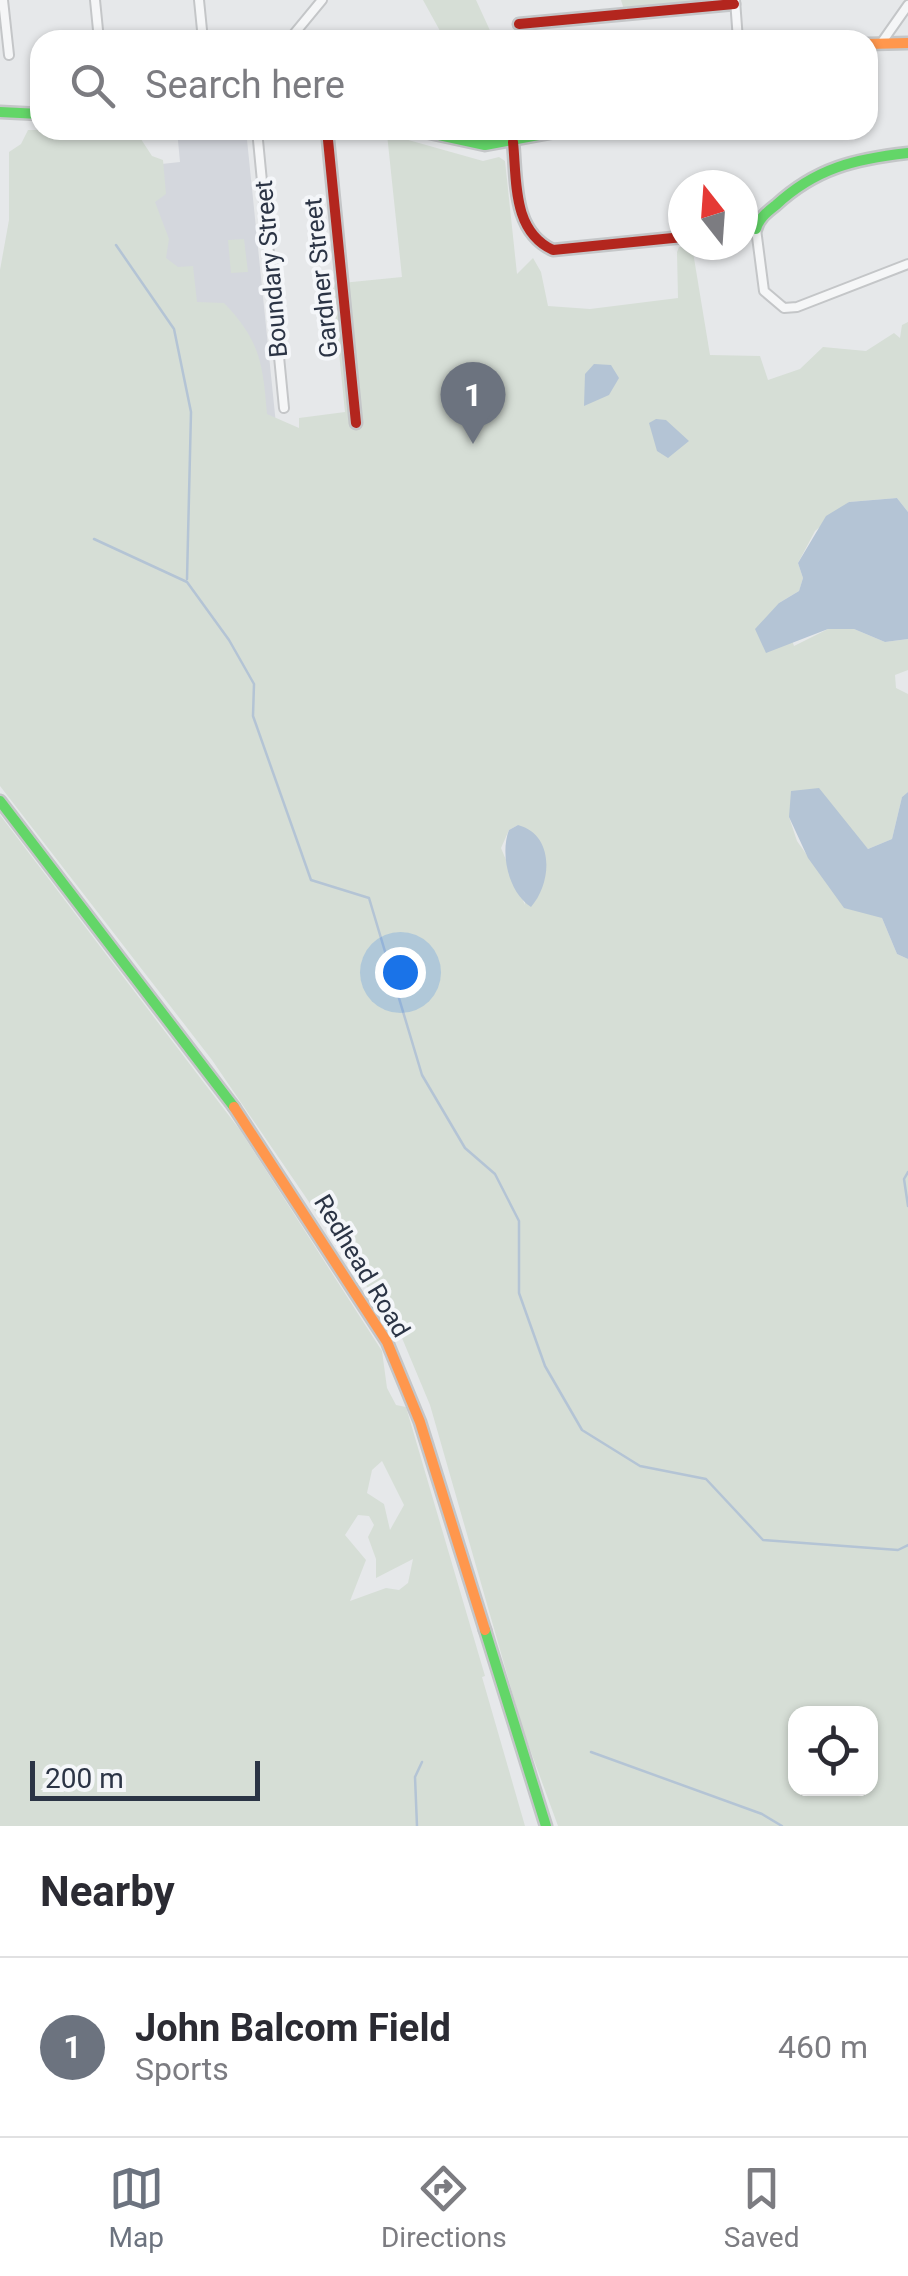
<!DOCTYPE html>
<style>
body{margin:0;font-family:Roboto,sans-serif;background:#f7f7f7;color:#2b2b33}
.controls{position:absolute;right:30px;bottom:30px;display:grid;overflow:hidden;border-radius:20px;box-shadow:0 2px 8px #0004}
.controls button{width:90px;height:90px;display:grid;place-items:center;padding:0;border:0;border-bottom:2px solid #e1e1e2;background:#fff;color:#2b2b33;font:50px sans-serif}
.compass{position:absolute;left:668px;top:170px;width:90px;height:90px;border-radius:50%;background:#fff;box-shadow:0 2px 8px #0004;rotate:343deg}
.scale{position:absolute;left:30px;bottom:25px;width:230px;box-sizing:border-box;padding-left:10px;border:5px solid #2b3445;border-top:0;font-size:28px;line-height:35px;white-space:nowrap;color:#2b3445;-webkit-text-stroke:8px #f4f6f9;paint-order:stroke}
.you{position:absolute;left:400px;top:972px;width:35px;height:35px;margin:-25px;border:8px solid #fff;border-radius:50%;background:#1a73e8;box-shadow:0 0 0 15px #1a73e833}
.badge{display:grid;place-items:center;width:65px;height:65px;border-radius:50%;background:#6c737f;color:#fff;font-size:32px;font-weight:700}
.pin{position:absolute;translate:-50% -82px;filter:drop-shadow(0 2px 5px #0008)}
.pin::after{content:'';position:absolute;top:52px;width:35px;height:30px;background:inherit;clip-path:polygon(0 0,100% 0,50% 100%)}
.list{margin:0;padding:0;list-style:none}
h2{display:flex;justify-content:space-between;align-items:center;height:130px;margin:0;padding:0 40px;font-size:42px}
h2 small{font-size:32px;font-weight:400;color:#7c7c81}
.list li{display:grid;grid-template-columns:65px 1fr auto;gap:30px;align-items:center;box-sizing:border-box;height:180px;padding:0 40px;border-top:2px solid #e1e1e2}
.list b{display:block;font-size:38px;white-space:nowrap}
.list p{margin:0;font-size:32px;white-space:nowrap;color:#7c7c81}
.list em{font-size:32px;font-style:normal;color:#7c7c81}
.icon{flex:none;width:55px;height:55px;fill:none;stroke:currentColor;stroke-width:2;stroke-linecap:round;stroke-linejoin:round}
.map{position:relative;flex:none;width:908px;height:1826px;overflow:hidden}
.search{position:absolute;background:#fff;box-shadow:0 2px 8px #0004;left:30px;right:30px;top:30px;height:110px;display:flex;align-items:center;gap:25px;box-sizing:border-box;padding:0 35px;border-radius:30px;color:#7c7c81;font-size:38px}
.sheet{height:310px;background:#fff}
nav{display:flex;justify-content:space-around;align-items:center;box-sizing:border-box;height:140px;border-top:2px solid #e1e1e2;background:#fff;font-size:28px;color:#7c7c81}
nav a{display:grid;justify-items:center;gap:5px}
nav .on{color:#6c737f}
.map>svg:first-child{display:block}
</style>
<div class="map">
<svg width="908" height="1826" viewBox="0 0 908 1826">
<rect width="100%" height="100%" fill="#e6e8ea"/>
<path fill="#d4d7dd" d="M 177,130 L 246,130 L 277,434 L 173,445 L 143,166 L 180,162 Z"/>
<path fill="#d6ded6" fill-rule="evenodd" d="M 423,0 L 476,0 L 493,37 L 445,40 Z
M 621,0 L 701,0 L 626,16 Z
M 28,130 L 135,130 L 152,156 L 163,160 L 166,194 L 155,202 L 169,239 L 166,258 L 178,267 L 193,266 L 197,302 L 224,303 C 260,340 263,364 267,414 L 299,428 L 299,418 L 345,412 L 332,284 L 402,277 L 387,134 L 483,161 L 499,157 L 505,161 L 517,274 L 533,258 L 541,272 L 548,306 L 590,309 L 678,298 L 677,252 L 679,247 L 692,246 L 710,355 L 760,356 L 768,380 L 800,369 L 823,347 L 866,351 L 894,333 L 900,338 L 902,325 L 908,322 L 908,512 L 897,498 L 849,502 L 815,531 L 798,563 L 803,578 L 799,591 L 779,603 L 794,646 L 828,629 L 854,629 L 885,642 L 908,639 L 908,670 L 895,675 L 896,688 L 908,694 L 908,792 L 902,797 L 892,839 L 868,849 L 845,824 L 789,817 L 797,841 L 821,875 L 882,918 L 897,954 L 908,959 L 908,1826 L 558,1826 L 523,1730 L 430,1405 L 402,1338 L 212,1060 L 0,786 L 0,270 L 9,220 L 9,152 L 21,144 ZM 518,825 L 525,905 L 501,848 L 509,830 ZM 796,1714 L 870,1714 L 870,1788 L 796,1788 Z
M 244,239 L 248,272 L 231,273 L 228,240 Z
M 0,815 L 240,1130 L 382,1351 L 387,1388 L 396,1405 L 406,1407 L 485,1676 L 482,1677 L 525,1826 L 0,1826 ZM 382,1461 L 404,1505 L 390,1530 L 384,1504 L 367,1493 L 372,1470 ZM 358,1515 L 369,1516 L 374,1525 L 368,1537 L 376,1559 L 376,1578 L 413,1559 L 408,1583 L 399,1590 L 386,1588 L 350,1601 L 366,1560 L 345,1535 Z"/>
<path fill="#b4c4d5" d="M 594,364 L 611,365 L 619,378 L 609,395 L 584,406 L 585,374 Z
M 656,419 L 666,420 L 689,441 L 668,458 L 657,451 L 649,423 Z
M 897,498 L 908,512 L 908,639 L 885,642 L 854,629 L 828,629 L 766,653 L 755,629 L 779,603 L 799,591 L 803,578 L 798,563 L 826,516 L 849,502 Z
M 819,788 L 868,849 L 892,839 L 902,797 L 908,792 L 908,959 L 897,954 L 882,918 L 844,908 L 808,858 L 789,817 L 791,791 Z
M 518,825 C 555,835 552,883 531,907 C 508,892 500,853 509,830 Z"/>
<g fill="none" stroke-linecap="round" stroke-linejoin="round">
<path stroke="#b4c4d5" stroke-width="2.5" d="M 116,245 L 174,329 L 191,412 L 187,579
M 94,539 L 187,582 L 229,640 L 254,684 L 253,716 L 311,880 L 369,898 L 422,1075 L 465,1148 L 495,1174 L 519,1221 L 519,1293 L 545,1366 L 582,1430 L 640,1466 L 706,1479 L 763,1540 L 898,1550 L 908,1545
M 908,1172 L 904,1179 L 908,1206
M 591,1752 L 762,1814 L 782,1826
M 417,1826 L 415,1777 L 422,1762"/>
<defs>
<path id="street" d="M 3,0 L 9,55
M 95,0 L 99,40
M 199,0 L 203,40
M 735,0 L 738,40
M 289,40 L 322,0
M 882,42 L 908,5
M 257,130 L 284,408
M 743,231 L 756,229 L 764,291 L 784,308 L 797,307 L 908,264"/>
<path id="fast" d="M 0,112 L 40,114
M 416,130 L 485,145 L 566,130
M 756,229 C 759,218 767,212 776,205 C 816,168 855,159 908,153
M 0,801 L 234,1107
M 485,1630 L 546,1826"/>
<path id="slow" d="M 868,44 L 908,43
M 234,1107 L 387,1342 L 420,1422 L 485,1630"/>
<path id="jam" d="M 519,24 L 734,4
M 327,130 L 356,423
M 513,142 C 517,181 512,231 553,250 L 683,237"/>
</defs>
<use href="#street" stroke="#c4c6c8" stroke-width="12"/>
<use href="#fast" stroke="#c4c6c8" stroke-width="15"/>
<use href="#slow" stroke="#c4c6c8" stroke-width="15"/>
<use href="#jam" stroke="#c4c6c8" stroke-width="15"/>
<use href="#street" stroke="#f5f6f7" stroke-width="8"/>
<use href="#fast" stroke="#63d668" stroke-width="10"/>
<use href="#slow" stroke="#ff974d" stroke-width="10"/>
<use href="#jam" stroke="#b3261e" stroke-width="10"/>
</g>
<g text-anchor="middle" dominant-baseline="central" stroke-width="8" stroke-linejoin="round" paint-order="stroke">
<g font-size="25" fill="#2b3445" stroke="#f4f6f9">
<text transform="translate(271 269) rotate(-95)">Boundary Street</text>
<text transform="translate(321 278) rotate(-96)">Gardner Street</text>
<text transform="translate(362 1266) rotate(59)">Redhead Road</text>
</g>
</g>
</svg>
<div class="controls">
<button><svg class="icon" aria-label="locate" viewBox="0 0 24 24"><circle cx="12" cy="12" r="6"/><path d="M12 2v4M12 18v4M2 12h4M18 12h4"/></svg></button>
</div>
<svg class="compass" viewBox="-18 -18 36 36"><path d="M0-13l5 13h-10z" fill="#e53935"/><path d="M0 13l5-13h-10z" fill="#7c7c81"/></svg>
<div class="scale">200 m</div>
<div class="you"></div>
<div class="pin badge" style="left:473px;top:444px">1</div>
<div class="search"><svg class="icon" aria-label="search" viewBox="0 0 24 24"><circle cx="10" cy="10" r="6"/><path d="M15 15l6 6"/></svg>Search here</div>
</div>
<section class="sheet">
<h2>Nearby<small></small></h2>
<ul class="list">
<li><span class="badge">1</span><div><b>John Balcom Field</b><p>Sports</p></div><em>460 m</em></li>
</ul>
</section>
<nav>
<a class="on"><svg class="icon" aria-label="map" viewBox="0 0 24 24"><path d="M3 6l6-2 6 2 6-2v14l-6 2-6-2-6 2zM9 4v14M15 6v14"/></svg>Map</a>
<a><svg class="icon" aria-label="directions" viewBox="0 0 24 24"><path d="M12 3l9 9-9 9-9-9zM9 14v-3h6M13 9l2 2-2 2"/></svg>Directions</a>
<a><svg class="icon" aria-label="saved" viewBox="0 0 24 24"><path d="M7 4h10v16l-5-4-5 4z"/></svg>Saved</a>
</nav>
